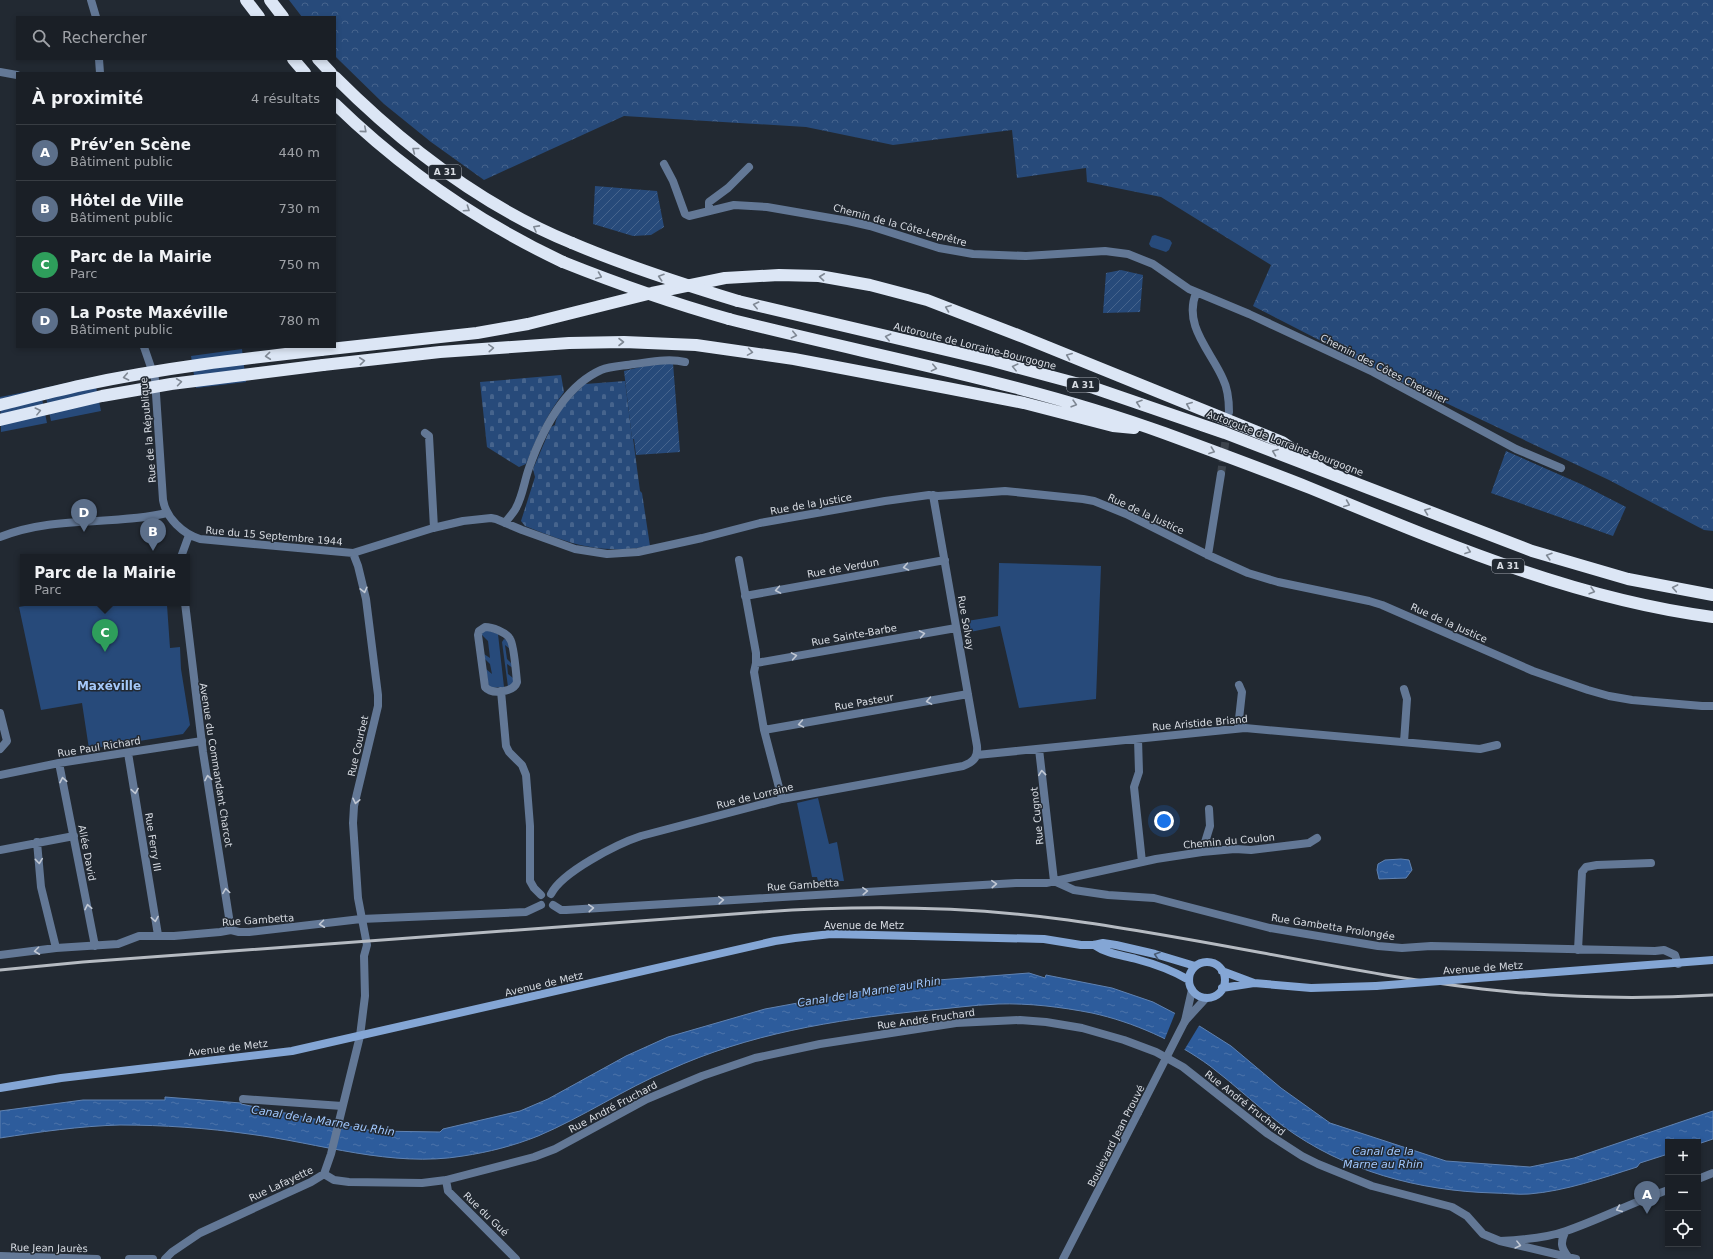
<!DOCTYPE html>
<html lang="fr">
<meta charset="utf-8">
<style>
body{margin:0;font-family:"DejaVu Sans",sans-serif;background:#272c32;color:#f1f3f6}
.controls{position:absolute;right:12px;bottom:12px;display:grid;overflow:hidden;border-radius:0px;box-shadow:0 2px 6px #0003}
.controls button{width:36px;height:36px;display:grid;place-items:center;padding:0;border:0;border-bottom:1px solid #383d43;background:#1a1f26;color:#f1f3f6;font:20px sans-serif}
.you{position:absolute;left:1164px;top:821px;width:14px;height:14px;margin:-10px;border:3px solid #fff;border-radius:50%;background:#1a73e8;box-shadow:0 0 0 6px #1a73e833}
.badge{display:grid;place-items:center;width:26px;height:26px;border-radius:50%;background:#0f766e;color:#fff;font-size:13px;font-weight:700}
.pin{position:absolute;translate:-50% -33px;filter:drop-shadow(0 1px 2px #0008)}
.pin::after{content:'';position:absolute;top:21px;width:14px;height:12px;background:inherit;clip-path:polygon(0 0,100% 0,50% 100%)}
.popup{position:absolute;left:20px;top:554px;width:170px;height:52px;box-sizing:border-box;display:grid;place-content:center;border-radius:0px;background:#1a1f26;filter:drop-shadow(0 1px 3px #0005);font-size:13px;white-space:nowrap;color:#9fa2a7}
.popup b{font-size:15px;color:#f1f3f6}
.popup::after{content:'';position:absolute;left:50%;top:100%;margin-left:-8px;border:8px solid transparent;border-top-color:#1a1f26}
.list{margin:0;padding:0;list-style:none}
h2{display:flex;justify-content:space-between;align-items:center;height:52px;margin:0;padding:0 16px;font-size:17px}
h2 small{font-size:13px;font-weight:400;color:#9fa2a7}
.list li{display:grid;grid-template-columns:26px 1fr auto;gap:12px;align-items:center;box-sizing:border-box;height:56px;padding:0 16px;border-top:1px solid #383d43}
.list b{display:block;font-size:15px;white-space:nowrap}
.list p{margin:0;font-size:13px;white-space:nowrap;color:#9fa2a7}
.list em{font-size:13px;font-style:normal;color:#9fa2a7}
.icon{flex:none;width:22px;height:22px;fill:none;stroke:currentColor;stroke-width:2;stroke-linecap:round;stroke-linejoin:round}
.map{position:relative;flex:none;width:1713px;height:1259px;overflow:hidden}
.search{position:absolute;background:#1a1f26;box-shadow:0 2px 6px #0003;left:16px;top:16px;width:320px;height:44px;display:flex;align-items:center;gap:10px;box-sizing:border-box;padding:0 14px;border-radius:0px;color:#9fa2a7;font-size:15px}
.panel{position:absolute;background:#1a1f26;box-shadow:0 2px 6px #0003;left:16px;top:72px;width:320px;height:276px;border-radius:0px}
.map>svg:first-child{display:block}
</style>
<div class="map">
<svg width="1713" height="1259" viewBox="0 0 1713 1259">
<defs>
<pattern id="forest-crowns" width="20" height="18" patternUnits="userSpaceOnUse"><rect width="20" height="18" fill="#274a7a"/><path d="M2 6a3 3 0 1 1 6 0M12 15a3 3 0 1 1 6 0" fill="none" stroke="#46648d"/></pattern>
<pattern id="cemetery-stones" width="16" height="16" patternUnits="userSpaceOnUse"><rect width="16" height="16" fill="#274a7a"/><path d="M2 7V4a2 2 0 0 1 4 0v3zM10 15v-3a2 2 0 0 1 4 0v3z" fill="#46648d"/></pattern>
<pattern id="garden-furrows" width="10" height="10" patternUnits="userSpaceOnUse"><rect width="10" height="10" fill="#274a7a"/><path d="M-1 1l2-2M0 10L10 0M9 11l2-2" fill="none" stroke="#46648d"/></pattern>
<pattern id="water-ripples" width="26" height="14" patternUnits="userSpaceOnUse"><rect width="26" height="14" fill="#2d5c9c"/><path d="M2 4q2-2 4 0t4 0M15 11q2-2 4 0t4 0" fill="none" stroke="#4b73aa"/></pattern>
</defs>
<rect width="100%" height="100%" fill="#222932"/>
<path fill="#274a7a" d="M 1155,235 L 1170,240 L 1172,243 L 1169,250 L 1166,252 L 1151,247 L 1149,244 L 1152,236 Z
M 242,349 L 246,382 L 196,388 L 191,356 Z
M 94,377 L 101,411 L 51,421 L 44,388 Z
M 40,389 L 47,423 L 1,432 L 0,397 Z
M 999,563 L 1101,566 L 1096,699 L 1019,708 L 1000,626 L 970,632 L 967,621 L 998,616 Z
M 41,603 L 178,603 L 167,605 L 170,648 L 180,647 L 181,669 L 190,725 L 183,734 L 89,749 L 82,703 L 41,710 L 19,607 Z
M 487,630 L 498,634 L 504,687 L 489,688 L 486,669 L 492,674 L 490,664 L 485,659 L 484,654 L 490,658 L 488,641 L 482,635 L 482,632 Z
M 504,639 L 509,641 L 510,649 L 505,645 L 507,659 L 512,664 L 513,668 L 507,664 L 508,674 L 513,678 L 514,684 L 508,687 L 502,642 Z
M 818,798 L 829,844 L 837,842 L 844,881 L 818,881 L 817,877 L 812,877 L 797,803 Z"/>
<path fill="url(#forest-crowns)" d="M 289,0 L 1713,0 L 1713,531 L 1704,530 L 1609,480 L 1395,379 L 1253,306 L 1271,265 L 1161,197 L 1087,182 L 1086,168 L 1017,178 L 1012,130 L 893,145 L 806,127 L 624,116 L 484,180 L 431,142 L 384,104 L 340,61 L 335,56 L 335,17 L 302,17 Z"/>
<path fill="url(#cemetery-stones)" d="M 561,375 L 564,392 C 547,414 536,439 526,464 L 519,467 L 487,447 L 480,382 Z
M 625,381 L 632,438 L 633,438 L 640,491 L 642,493 L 650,546 C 599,555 571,544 525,526 L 521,521 L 535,477 L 533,469 L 551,427 L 555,425 C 558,408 573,396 585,384 Z"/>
<path fill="url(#garden-furrows)" d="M 595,186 L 657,191 L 664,227 L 651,235 L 633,236 L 593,224 Z
M 1121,270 L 1143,275 L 1140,312 L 1103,313 L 1106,273 Z
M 673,363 L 680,452 L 636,455 L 634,439 L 632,439 L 624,371 L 644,366 Z
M 1506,451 L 1583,485 L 1626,507 L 1613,536 L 1491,493 Z"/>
<path fill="url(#water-ripples)" stroke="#6082b1" d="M 1401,859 L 1409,860 L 1412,870 L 1406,878 L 1379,879 L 1377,870 L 1378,864 L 1385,860 Z
M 1029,973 L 1045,978 L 1046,975 L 1112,988 L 1153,1002 L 1201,1027 L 1231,1046 L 1281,1088 L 1330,1123 L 1446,1161 L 1530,1167 L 1574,1158 L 1713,1111 L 1713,1139 L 1698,1144 L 1698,1142 L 1668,1142 L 1668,1154 L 1640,1163 L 1637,1167 C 1602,1178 1566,1191 1529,1194 C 1517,1195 1505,1193 1494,1193 C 1419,1191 1344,1171 1283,1126 C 1258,1107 1235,1085 1210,1066 C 1176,1041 1133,1022 1092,1013 C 1061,1007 1029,1003 998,1004 C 972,1005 946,1009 920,1011 C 834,1020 748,1034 669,1070 C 624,1089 583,1117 538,1136 C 513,1146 489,1152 463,1156 C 391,1168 320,1143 249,1134 C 207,1128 163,1125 120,1125 C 80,1126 39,1132 0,1138 L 0,1111 L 83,1100 L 165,1100 L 165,1097 L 241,1103 L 241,1104 L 373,1131 L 440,1132 L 443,1129 L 520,1111 L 548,1099 L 626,1056 L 668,1037 L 765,1009 L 912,982 Z"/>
<path fill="#222932" d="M 1176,1011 L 1200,1024 L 1183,1052 L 1164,1041 Z"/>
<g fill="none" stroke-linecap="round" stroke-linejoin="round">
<path stroke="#3d444d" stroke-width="8" stroke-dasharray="8 4" stroke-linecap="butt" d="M 1221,474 L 1229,415"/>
<path stroke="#637896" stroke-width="8" d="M 0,72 L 17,75
M 664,164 L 673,181 L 685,214 L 689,216 L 734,205 L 767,207 L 848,221 L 870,226 L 939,248 L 973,254 L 1026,256 L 1105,251 L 1128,254 L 1153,264 L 1189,289 L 1249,314 L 1373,372 L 1516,449 L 1561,468
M 709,211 L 709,202 L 728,188 L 749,167
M 1196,293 C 1183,326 1211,351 1223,379 C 1228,389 1229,401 1229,412
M 425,433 L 429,436 L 434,528
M 505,523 C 508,518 513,514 516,508 C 523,495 524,482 529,468 C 542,431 563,387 601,370 C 611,366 623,366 634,364 C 650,362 669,358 685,362
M 353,553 L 433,528 L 463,521 L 491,518 L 496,519 L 522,530 L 575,549 L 607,554 L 638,552 L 702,538 L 760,523 L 885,501 L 929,495 L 938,496 L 1005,491 L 1083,499 L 1094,501 L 1126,514 L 1208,555 L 1248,573 L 1278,582 L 1369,601 L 1382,605 L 1533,671 L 1588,690 L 1609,696 L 1632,700 L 1702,706 L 1713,706
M 1208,555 L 1221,474
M 739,560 L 756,653 L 756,663 L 754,672 L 764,730 L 782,799
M 745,596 L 945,560
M 485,627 C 492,627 506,632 510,639 C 514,644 516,673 517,682 C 514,692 492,695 485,687 L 478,635 L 479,631 Z
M 756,663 L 956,628
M 1404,689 L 1407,699 L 1404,742
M 501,691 L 506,746 L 509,752 L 522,765 L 526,775 L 530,826 L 530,881 L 534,888 L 541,895
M 0,713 L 7,741 L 0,749
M 1238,728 L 1242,692 L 1239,685
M 764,730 L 968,694
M 1138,739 L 1139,772 L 1134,787 L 1142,862
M 1039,749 L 1054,881
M 128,753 L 158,935
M 977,755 L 1245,728 L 1480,749 L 1497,745
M 59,763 L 95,946
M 0,775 L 59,763 L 202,741
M 37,842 L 41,887 L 56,948
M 0,850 L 74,836
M 1202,852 L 1210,826 L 1209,809
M 1054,881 L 1074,890 L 1108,895 L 1154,898 L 1270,928 L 1378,946 L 1402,948 L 1431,946 L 1655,951 L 1664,950 L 1675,955 L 1678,964
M 551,894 C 562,872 617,844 641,836 L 782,799 L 963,766 C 974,762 978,757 977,746 L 933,495
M 553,905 L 561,910 L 566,910 L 1016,883 L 1046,883 L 1156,859 L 1202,852 L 1235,849 L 1251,850 L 1309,843 L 1317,838
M 361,919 L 526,912 L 541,905
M 1578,950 L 1582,872 L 1586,867 L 1597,865 L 1651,863
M 0,955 L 56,948 L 118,944 L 139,936 L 174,936 L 220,932 L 231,930
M 243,1099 L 342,1106
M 324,1174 L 334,1180 L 349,1182 L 422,1183 L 446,1180 L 534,1157 L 555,1149 L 647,1099 L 702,1076 L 755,1058 L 820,1044 L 956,1023 L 1020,1020 L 1046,1022 L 1082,1028 L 1124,1040 L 1156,1052 L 1183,1067 L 1268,1134 L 1302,1156 L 1318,1164 L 1372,1186 L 1452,1207 L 1467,1216 L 1483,1234 L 1500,1241
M 1698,1179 L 1713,1173
M 446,1180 L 448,1191 L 516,1259
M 1565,1232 C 1560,1243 1561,1248 1569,1258
M 0,1256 L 97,1259
M 129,1259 L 153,1259
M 165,1259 L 172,1252 L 200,1233 L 311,1182 L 324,1174 L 331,1154 L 360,1036
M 1576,1259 L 1500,1241 C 1520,1240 1547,1238 1566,1231 C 1601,1219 1633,1202 1668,1190"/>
<path stroke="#637896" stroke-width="8" d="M 91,0 L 96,17
M 99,59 L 100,73
M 144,347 L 155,379 L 163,500 C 166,518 183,534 200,539 L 353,553 L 358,566 L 366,599 L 378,695 L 378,706 L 354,806 L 353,823 L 358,898 L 367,945 L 364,956 L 365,996 L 360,1036
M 0,537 C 57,515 110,526 167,513
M 181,557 L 189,535
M 185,603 L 203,752 L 231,930 L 239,932 L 249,932 L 361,919
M 1185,1021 L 1192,990
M 1185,1021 L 1206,998
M 1063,1259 L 1138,1113"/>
<path stroke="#84a6d5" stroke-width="8" d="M 1094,945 C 1107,954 1121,955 1136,959 C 1155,964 1172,970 1189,980
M1189 980a18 18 0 1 1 36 0a18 18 0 1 1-36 0Z
M 1222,971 L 1254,983
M 1516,975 L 1713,960
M 1222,988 L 1254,983 L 1311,988 L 1376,986
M 0,1088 L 61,1078 L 292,1051 L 775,941 L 795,938 L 831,934 L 1044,939 L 1081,945 L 1094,945 L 1103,943 L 1116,945 L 1155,954 L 1195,966"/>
<path stroke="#dce6f5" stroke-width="12" d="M 246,0 L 259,17
M 270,0 L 283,17
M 293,59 L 305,73
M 318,59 L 331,73
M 335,77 C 404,146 482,206 572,243
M 335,104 C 402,169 478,222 563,262
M 738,301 L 993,361 L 1094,388 L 1225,433 L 1532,551 L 1628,579 L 1713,595
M 729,319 C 874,356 1023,382 1164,433 C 1213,451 1262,469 1310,488 C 1439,541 1572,599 1713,617
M 321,350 L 477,333 L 528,324 L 652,293 L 725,278 L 779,275 L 819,276 L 870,285 L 927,300 L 1023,337 L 1282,442 L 1324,471
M 323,365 L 440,352 L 569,343 L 624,342 L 696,345 L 794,359 L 947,388 L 1024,403 L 1113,426 L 1134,428"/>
<path stroke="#b6bbc2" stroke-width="3" d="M 0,970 L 83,962 L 761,912 C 864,905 966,906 1068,920 C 1216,940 1362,977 1511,992 C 1578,998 1646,999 1713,995"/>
<path stroke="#637896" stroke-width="8" d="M 1138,1113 L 1185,1021"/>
<path stroke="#84a6d5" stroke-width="8" d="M 1376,986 L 1516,975"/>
<path stroke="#dce6f5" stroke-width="12" d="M 572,243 C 626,266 682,284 738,301
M 563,262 C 618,284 672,303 729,319
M 0,405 C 28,398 55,391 83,385 C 161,368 241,359 321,350
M 0,420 L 102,396 L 171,384 L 323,365"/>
</g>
<defs><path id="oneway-chevron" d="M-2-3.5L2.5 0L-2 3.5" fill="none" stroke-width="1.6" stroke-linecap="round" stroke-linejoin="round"/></defs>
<g stroke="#7f8894">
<use href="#oneway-chevron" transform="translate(364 130) rotate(41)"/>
<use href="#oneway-chevron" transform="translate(415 150) rotate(-142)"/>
<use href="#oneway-chevron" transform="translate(467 209) rotate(34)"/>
<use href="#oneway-chevron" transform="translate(536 228) rotate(-151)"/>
<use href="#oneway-chevron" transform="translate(599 276) rotate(22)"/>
<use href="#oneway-chevron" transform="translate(661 277) rotate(-162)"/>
<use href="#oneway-chevron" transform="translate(822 277) rotate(-174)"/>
<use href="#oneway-chevron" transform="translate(756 305) rotate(-167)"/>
<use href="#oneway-chevron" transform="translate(948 308) rotate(-159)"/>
<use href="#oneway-chevron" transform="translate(794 335) rotate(13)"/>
<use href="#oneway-chevron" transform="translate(888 337) rotate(-167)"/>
<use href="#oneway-chevron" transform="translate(621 342)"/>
<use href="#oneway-chevron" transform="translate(491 348) rotate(-4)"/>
<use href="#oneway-chevron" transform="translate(750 352) rotate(9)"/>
<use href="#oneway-chevron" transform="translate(268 356) rotate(174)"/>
<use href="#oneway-chevron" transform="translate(1069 356) rotate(-158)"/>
<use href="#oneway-chevron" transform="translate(362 361) rotate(-6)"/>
<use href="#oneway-chevron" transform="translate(1015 367) rotate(-166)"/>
<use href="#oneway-chevron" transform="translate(934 368) rotate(13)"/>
<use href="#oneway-chevron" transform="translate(126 377) rotate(169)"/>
<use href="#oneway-chevron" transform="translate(179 382) rotate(-8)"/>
<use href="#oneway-chevron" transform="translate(1139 403) rotate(-162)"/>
<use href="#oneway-chevron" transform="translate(1074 404) rotate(16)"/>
<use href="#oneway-chevron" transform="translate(1189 405) rotate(-158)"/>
<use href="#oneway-chevron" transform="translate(38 411) rotate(-14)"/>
<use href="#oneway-chevron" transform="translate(1212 451) rotate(20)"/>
<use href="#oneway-chevron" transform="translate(1275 452) rotate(-159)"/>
<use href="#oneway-chevron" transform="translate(1347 504) rotate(23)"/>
<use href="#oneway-chevron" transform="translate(1427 511) rotate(-159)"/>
<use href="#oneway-chevron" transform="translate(1468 551) rotate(20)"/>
<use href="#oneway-chevron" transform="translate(1549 556) rotate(-163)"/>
<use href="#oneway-chevron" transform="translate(1675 588) rotate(-169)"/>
<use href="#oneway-chevron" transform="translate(1592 591) rotate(16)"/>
</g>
<g stroke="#c1c8d4">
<use href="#oneway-chevron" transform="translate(906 567) rotate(170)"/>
<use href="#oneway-chevron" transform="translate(364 590) rotate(76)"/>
<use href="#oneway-chevron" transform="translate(778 590) rotate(170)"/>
<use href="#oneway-chevron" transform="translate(922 634) rotate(-10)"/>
<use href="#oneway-chevron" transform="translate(794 656) rotate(-10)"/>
<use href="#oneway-chevron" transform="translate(929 701) rotate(170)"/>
<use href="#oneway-chevron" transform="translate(801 724) rotate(170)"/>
<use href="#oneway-chevron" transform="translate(1042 773) rotate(-96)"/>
<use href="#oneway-chevron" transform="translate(208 778) rotate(-100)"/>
<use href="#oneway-chevron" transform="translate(63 780) rotate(-101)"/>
<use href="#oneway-chevron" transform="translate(135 791) rotate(81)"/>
<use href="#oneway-chevron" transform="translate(356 801) rotate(102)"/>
<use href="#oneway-chevron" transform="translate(39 861) rotate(84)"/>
<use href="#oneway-chevron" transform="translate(994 884) rotate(-3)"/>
<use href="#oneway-chevron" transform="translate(226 891) rotate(-98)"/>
<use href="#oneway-chevron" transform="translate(865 891) rotate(-3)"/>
<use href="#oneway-chevron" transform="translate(721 900) rotate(-4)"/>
<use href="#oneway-chevron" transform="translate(88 907) rotate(-101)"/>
<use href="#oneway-chevron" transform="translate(591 908) rotate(-4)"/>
<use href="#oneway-chevron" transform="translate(155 919) rotate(81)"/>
<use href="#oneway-chevron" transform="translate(322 924) rotate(173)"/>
<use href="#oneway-chevron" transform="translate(37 951) rotate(173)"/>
<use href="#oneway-chevron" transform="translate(1619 1209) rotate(157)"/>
<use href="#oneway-chevron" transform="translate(1518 1245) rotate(14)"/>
</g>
<use stroke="#495b73" href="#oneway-chevron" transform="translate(1157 955) rotate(-162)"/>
<g text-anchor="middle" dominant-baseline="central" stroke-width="3" stroke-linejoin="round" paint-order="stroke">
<g fill="#222932" stroke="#a1a6ae" stroke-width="1">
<rect x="429" y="165" width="32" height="14" rx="3"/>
<rect x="1067" y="378" width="32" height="14" rx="3"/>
<rect x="1492" y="559" width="32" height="14" rx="3"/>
</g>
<g font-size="9" font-weight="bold" fill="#d8dce3">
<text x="445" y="172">A 31</text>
<text x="1083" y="385">A 31</text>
<text x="1508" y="566">A 31</text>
</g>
<g font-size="10" fill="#d8dce3" stroke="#222932">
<text transform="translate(900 225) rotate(15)">Chemin de la Côte-Leprêtre</text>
<text transform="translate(975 346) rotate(14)">Autoroute de Lorraine-Bourgogne</text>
<text transform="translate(1384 369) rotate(27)">Chemin des Côtes Chevalier</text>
<text transform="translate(148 430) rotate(-95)">Rue de la République</text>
<text transform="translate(1285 443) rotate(21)">Autoroute de Lorraine-Bourgogne</text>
<text transform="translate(811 504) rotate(-10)">Rue de la Justice</text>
<text transform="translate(1146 514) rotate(25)">Rue de la Justice</text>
<text transform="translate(274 536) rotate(5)">Rue du 15 Septembre 1944</text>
<text transform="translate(843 568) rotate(-10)">Rue de Verdun</text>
<text transform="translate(966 623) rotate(80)">Rue Solvay</text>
<text transform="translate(1449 623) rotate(24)">Rue de la Justice</text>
<text transform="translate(854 635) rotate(-10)">Rue Sainte-Barbe</text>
<text transform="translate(864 702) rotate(-10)">Rue Pasteur</text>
<text transform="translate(1200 723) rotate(-5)">Rue Aristide Briand</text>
<text transform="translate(358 746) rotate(-77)">Rue Courbet</text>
<text transform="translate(99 747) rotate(-9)">Rue Paul Richard</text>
<text transform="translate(216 765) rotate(81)">Avenue du Commandant Charcot</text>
<text transform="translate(755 796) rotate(-14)">Rue de Lorraine</text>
<text transform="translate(1037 816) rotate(-96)">Rue Cugnot</text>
<text transform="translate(1229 841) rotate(-5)">Chemin du Coulon</text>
<text transform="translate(153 842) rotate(81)">Rue Ferry III</text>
<text transform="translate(87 853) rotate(79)">Allée David</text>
<text transform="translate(803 885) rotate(-4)">Rue Gambetta</text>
<text transform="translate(258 920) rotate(-4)">Rue Gambetta</text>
<text x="864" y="925">Avenue de Metz</text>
<text transform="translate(1333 927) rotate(9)">Rue Gambetta Prolongée</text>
<text transform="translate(1483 968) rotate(-4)">Avenue de Metz</text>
<text transform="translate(544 984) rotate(-13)">Avenue de Metz</text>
<text transform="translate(926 1019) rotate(-8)">Rue André Fruchard</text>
<text transform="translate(228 1048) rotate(-7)">Avenue de Metz</text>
<text transform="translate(1245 1103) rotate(38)">Rue André Fruchard</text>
<text transform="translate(613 1107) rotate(-28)">Rue André Fruchard</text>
<text transform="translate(1116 1136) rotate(-63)">Boulevard Jean Prouvé</text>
<text transform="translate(281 1184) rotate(-25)">Rue Lafayette</text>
<text transform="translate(486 1214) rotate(44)">Rue du Gué</text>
<text transform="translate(49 1248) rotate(1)">Rue Jean Jaurès</text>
</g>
<g font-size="11" font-style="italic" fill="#a0c7fd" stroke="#222932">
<text transform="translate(869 992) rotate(-9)">Canal de la Marne au Rhin</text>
<text transform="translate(323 1121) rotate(9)">Canal de la Marne au Rhin</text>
<text x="1383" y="1151">Canal de la<tspan x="1383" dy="13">Marne au Rhin</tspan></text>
</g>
<g font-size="12" font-weight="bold" fill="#a5c9fa" stroke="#222932">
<text x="109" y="686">Maxéville</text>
</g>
</g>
</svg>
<div class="controls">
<button>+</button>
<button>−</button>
<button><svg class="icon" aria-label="locate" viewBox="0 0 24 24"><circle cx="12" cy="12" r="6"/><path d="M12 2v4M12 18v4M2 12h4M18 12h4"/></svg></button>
</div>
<div class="you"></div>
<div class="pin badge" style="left:1647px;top:1214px;background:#5c6f8a">A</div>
<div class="pin badge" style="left:153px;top:551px;background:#5c6f8a">B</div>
<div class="pin badge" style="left:105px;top:652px;background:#2e9e5b">C</div>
<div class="popup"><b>Parc de la Mairie</b>Parc</div>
<div class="pin badge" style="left:84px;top:532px;background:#5c6f8a">D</div>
<div class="search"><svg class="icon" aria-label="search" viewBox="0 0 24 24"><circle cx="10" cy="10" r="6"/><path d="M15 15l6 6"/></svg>Rechercher</div>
<section class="panel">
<h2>À proximité<small>4 résultats</small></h2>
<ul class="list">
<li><span class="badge" style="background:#5c6f8a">A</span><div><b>Prév’en Scène</b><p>Bâtiment public</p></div><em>440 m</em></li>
<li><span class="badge" style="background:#5c6f8a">B</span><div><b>Hôtel de Ville</b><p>Bâtiment public</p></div><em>730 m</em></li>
<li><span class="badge" style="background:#2e9e5b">C</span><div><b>Parc de la Mairie</b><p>Parc</p></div><em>750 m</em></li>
<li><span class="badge" style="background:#5c6f8a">D</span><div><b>La Poste Maxéville</b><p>Bâtiment public</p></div><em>780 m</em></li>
</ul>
</section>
</div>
